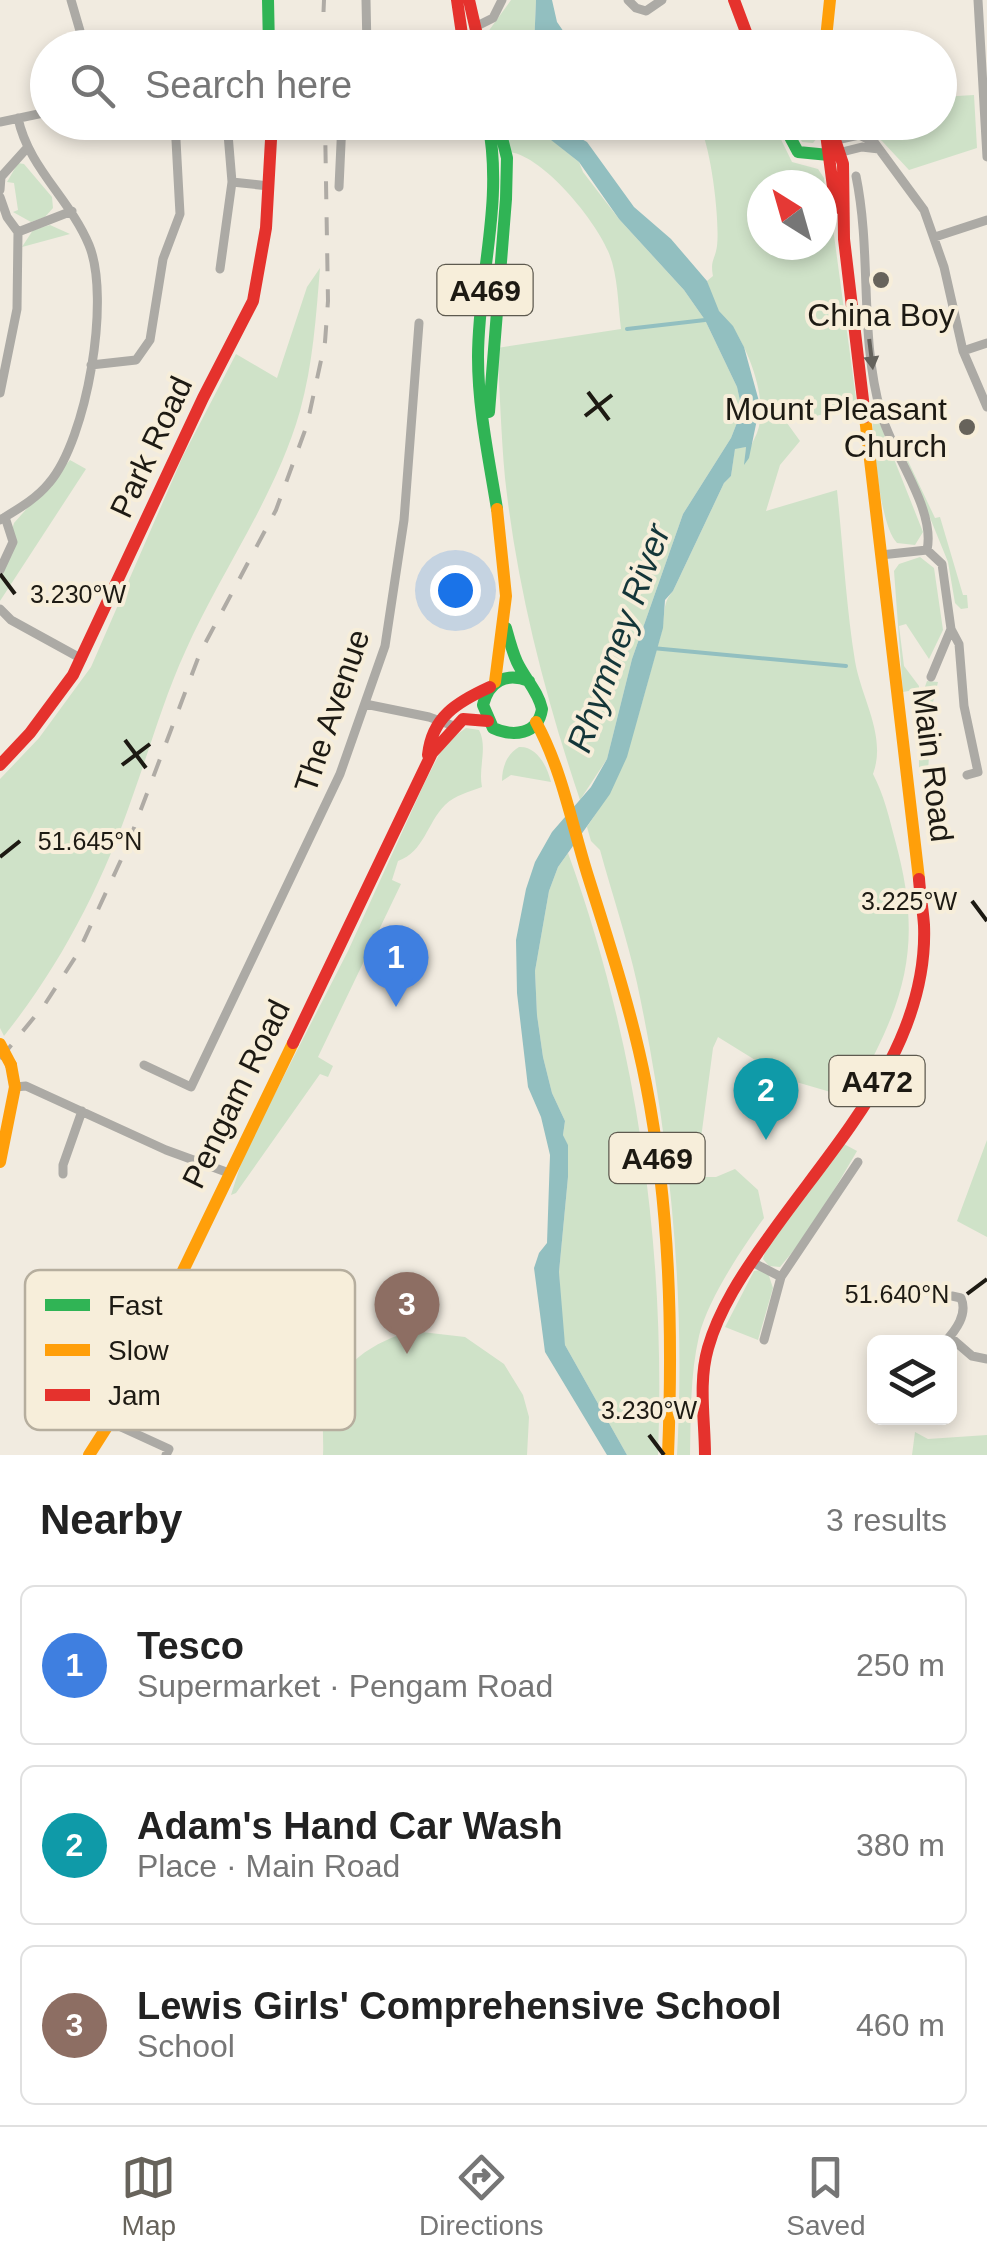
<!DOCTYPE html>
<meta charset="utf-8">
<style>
body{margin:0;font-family:Arial,sans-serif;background:#f6f6f6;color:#222}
.controls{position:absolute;right:30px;bottom:30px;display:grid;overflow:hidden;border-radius:15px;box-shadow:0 5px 15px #0003}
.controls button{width:90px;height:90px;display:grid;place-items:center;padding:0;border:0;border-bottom:2px solid #e0e0e0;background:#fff;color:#222;font:50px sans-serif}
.compass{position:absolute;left:747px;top:170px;width:90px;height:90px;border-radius:50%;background:#fff;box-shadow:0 5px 15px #0003;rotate:323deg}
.you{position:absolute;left:455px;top:590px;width:35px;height:35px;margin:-25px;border:8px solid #fff;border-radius:50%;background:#1a73e8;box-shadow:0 0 0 15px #1a73e833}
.badge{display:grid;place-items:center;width:65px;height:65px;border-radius:50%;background:#67635b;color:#fff;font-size:32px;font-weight:700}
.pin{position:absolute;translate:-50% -82px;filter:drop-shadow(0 2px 5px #0008)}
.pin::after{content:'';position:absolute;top:52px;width:35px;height:30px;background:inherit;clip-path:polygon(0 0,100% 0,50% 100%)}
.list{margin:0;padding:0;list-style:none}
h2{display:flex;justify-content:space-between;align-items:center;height:130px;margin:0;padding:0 40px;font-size:42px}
h2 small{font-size:32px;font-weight:400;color:#767676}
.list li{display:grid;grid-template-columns:65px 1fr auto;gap:30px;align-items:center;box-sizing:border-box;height:160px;margin:0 20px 20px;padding:0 20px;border:2px solid #e0e0e0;border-radius:15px}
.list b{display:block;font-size:38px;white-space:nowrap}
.list p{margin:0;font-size:32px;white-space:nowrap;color:#767676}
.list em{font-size:32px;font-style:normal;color:#767676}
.icon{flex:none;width:55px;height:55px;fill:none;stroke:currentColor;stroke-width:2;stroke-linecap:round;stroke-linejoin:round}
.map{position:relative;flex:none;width:987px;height:1455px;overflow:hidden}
.search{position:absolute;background:#fff;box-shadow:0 5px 15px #0003;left:30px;right:30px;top:30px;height:110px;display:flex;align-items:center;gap:25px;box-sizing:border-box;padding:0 35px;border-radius:55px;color:#767676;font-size:38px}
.sheet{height:670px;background:#fff}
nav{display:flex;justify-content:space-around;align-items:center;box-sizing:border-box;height:140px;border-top:2px solid #e0e0e0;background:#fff;font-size:28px;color:#767676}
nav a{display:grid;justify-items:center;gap:5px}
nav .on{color:#67635b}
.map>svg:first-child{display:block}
</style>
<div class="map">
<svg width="987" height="1455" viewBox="0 0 987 1455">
<rect width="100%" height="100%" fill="#f1ebe0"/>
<path fill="#cfe2c8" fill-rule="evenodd" d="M 511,0 L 536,0 L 534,47 L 484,47 L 482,40 Z
M 974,95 L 977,148 L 909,170 L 882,141 L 850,123 L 940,122 L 940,97 Z
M 505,123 L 538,123 L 547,136 L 579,162 L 583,172 L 619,219 L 684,290 L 705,320 L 737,387 L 742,410 L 731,438 L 683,514 L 632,659 L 607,759 L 580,800 C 545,696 517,588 505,478 C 501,435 500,391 497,348 L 621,329 C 618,305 618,273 608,251 C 595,220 544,157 510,152 Z
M 698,123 L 773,123 L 792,162 L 818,169 L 824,178 L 826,198 L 829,198 L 857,406 L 787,423 L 800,441 L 780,465 L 766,511 L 837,490 C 843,547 846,605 855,661 C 861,698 887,736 873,774 C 884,795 889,817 895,840 C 925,948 904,1004 851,1098 L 786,1079 L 718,1037 L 713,1048 L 697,1168 L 705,1177 L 716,1177 L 735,1169 L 758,1190 L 764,1218 C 741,1250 708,1299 699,1336 C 690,1375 691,1415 690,1455 L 677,1455 C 686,1297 670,1137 637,983 C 627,938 612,894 600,850 L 591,841 L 587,827 C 631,764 640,705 661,634 C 666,617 661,604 673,591 L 724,483 L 731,476 L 735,448 L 746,447 L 745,461 C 748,451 753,442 757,433 C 769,403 750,353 733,328 C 729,322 722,317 718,310 C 713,302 710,290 707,281 L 713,276 C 710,260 715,260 717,246 C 720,221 711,144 698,123 ZM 762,185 L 822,185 L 822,245 L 762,245 Z
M 792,123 L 817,124 L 817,138 L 813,143 L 802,142 Z
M 18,163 L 24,164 L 52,197 L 53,208 L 45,217 L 31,222 L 13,212 L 18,210 L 14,183 L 7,182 Z
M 50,225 L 70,234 L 22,247 L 33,230 Z
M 320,268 C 316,317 313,364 300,411 C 275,498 221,571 185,652 C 164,698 150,748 133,795 C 103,883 62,963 4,1036 L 0,1028 L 0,779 L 39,738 L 91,667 L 183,456 L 236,354 L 277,378 L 307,287 Z
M 871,401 L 923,532 L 915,545 L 897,543 C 878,523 873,432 871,401 Z
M 900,444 L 935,518 L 940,517 L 963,595 L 967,595 L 968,608 L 961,609 L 955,603 L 948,562 Z
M 70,460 L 86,469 L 0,601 L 0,572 L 14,523 Z
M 920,557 L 934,568 L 943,630 L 929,659 L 906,624 L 899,626 L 904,666 L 919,686 L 919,689 L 903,692 L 894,571 L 899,564 Z
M 927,681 L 938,682 L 932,706 L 928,772 L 919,775 L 919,743 L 913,720 Z
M 466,728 L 479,730 C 488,747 478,768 482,787 C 469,792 455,795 445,805 C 427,823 424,852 398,861 L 392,880 L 401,884 L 318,1057 L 333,1066 L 328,1077 L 320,1074 L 236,1193 L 231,1195 L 244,1154 L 348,951 L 424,784 L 445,743 Z
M 519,747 C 537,746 547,766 551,782 L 511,775 L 502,781 C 502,767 507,754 519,747 Z
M 568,853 C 638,1046 666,1250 658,1455 L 627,1455 L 565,1345 L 561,1320 L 559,1272 L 568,1177 L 568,1146 L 563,1135 L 565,1121 L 552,1093 L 543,1057 L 537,1015 L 535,971 L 549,891 L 558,867 Z
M 987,1140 L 987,1237 L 957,1221 Z
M 842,1143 L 857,1151 C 835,1189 808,1235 780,1267 L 769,1266 L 763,1259 L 765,1252 Z
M 760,1270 L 768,1273 L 773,1288 L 758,1340 L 725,1327 L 754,1271 Z
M 413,1331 L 465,1337 L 504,1364 L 523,1395 L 529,1417 L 527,1455 L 323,1455 C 324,1440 321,1421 325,1406 C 336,1366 375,1340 413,1331 Z
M 915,1432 L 928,1439 L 987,1435 L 987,1455 L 912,1455 Z"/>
<path fill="#92bfc0" d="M 536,0 L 552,0 L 557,22 L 566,35 L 563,47 L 534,47 Z
M 560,122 L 569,132 L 587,142 L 634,207 L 671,239 L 707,281 L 719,311 L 733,326 L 744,347 L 760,405 L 749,458 L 744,465 L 746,447 L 735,449 L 731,476 L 724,483 L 673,591 L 665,600 L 663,628 L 627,757 L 610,794 L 558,867 L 549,891 L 535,971 L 537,1015 L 543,1057 L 552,1093 L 565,1121 L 563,1135 L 568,1145 L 568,1177 L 559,1272 L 565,1345 L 627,1455 L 607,1455 L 545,1352 L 534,1268 L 539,1253 L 547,1243 L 550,1155 L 541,1117 L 528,1087 L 517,993 L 516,940 L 526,889 L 535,862 L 552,832 L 591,787 L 607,759 L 632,659 L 683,514 L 731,438 L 742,410 L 737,387 L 705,320 L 684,290 L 619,219 L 579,162 L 546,136 L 538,123 Z"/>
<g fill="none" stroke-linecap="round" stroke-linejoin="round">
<path stroke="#92bfc0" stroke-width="4" d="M 627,329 L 705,320
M 652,648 L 846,666"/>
<path stroke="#acaaa5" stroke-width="9" d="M 71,0 L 85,48
M 366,0 L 367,48
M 628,0 L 636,8 L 646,11 L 662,0
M 978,0 L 987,157
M 475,27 L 493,18 L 502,0
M 445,48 L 463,44
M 0,122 L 48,112
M 836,140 L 859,135 L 874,142 L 924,210 L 944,267 L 963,351 L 987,407
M 838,153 L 862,147 L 879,149
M 856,176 C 872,254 859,336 881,413 C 892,454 936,509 927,550
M 232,182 L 269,186
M 339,187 L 342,122
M 0,190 L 1,177 L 27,148
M 0,197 L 7,217 L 18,232 L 17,309 L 0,393
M 18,232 L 72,211
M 935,237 L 987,220
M 220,269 L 232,182 L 227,122
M 963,351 L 987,343
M 91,365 L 136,360 L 150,340 L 163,259 L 180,214 L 175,122
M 0,520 C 18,509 36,499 49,483 C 87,439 111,298 89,245 C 70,199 28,167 18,118
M 881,555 L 927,550 L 942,564 L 951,629 L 931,677
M 0,570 L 13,542 L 5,517
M 0,609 L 11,620 L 82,659
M 951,629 L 959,644 L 964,706 L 978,772 L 967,775
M 365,704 L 429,717 L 454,726
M 144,1065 L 191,1087 L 340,774 L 385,646 L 404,520 L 419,323
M 15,1087 L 26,1086 L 166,1150 L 229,1173
M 63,1174 L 63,1165 L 82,1111
M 752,1262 L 781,1277
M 950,1337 L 972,1356 L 987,1359
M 764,1340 L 781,1277 L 858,1162
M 945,1342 C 956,1330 968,1314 961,1298 L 952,1296
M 110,1422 L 169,1449 L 166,1455"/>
<path stroke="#30b455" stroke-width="12" d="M 268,0 L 269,48
M 488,122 C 504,203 478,277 478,357 C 478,409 489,459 497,509
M 782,122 L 798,152 L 829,155
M 489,412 L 506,199 L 507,158 L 499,126
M 506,628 C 509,639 512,651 517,662 C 525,679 538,691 542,709 C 538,735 513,737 493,728 L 483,705 C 489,681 506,672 529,681"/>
<path stroke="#ff9f0a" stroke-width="12" d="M 825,48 L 830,0
M 865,417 L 919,879
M 495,682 L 506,596 L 497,509
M 536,722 C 562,770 571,821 587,873 C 609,943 632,1012 646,1084 C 670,1207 673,1331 668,1455
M 0,1162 L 15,1087 L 11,1065
M 89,1455 L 110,1422 L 293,1043"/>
<path stroke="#e5322d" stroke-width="12" d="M 457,0 L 464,48
M 469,0 L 480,48
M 734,0 L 752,48
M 829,122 L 843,164 L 844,239 L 865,417
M 830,126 L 826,134 L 835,202 L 841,209
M 428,755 C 432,717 457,702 490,687
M 0,765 L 30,733 L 73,675 L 203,398 L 253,301 L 266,228 L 272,122
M 293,1043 L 432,753 L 463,719 L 488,721
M 705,1455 C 705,1420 698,1383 708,1348 C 719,1309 743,1273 766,1241 C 832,1146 929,1049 924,925 C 923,910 920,894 919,879"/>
<path stroke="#afaba5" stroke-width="4" stroke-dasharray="18 18" stroke-linecap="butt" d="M 322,48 L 324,0
M 0,1059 L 45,1004 L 78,953 L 126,849 L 200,653 L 276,510 L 307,425 L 325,342 L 328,301 L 325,122"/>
<path stroke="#ff9f0a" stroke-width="12" d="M 0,1044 L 11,1065"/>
</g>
<defs><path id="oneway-solid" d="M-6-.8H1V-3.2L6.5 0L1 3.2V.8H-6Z" transform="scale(2.5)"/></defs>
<use fill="#64625c" href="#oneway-solid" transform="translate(871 354) rotate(83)"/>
<path fill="none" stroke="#1d1a13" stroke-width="4" d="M 588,392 L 609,420M 585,416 L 612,395M 0,574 L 15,594M 125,740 L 146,768M 122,765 L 150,744M 0,857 L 20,841M 972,901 L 987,921M 967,1294 L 987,1279M 649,1435 L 664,1455"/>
<g fill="#67635b" stroke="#f7eeda" stroke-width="4">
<circle cx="881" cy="280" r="10"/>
<circle cx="967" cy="427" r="10"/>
</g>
<g text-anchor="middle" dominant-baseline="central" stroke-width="8" stroke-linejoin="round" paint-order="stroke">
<g fill="#f7eeda" stroke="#5e5a4f" stroke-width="2.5">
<rect x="437.5" y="265" width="95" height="50" rx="8"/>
<rect x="829.5" y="1056" width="95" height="50" rx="8"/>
<rect x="609.5" y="1133" width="95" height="50" rx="8"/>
</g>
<g font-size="30" font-weight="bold" fill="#1d1a13">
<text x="485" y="290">A469</text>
<text x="877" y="1081">A472</text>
<text x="657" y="1158">A469</text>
</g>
<g font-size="32" fill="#1d1a13" stroke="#f7eeda">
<text x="881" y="315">China Boy</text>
<text x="947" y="409" text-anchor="end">Mount Pleasant<tspan x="947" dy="37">Church</tspan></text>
</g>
<g font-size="32" fill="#1d1a13" stroke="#f7eeda">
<text transform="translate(151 447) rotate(-65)">Park Road</text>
<text transform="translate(332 711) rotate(-71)">The Avenue</text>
<text transform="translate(933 765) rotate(83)">Main Road</text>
<text transform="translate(236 1094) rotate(-64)">Pengam Road</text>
</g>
<g font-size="35" font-style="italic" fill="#143639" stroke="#f7eeda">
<text transform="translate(618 638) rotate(-70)">Rhymney River</text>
</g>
</g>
<rect x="25" y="1270" width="330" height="160" rx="15" fill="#f7eeda" stroke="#b6ae9e" stroke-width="2.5"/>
<rect x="45" y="1299" width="45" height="12" fill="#30b455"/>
<rect x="45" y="1344" width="45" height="12" fill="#ff9f0a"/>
<rect x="45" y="1389" width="45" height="12" fill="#e5322d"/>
<g font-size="28" fill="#1d1a13">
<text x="108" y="1315">Fast</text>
<text x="108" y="1360">Slow</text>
<text x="108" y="1405">Jam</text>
</g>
<g font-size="25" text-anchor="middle" fill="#1d1a13" stroke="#f7eeda" stroke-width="8" stroke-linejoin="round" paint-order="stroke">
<text x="78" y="603">3.230°W</text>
<text x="90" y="850">51.645°N</text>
<text x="909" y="910">3.225°W</text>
<text x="897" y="1303">51.640°N</text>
<text x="649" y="1419">3.230°W</text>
</g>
</svg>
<div class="controls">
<button><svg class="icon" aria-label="layers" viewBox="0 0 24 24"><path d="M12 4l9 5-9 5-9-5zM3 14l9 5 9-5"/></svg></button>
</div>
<svg class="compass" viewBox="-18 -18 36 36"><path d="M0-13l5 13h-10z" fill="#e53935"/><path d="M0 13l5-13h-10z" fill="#767676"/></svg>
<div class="you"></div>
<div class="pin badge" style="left:396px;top:1007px;background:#3f7fe0">1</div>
<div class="pin badge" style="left:766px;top:1140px;background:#0f9aa8">2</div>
<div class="pin badge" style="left:407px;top:1354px;background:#8d6e63">3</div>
<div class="search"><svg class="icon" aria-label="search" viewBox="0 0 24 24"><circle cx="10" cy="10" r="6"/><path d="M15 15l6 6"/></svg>Search here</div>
</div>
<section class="sheet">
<h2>Nearby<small>3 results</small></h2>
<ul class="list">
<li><span class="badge" style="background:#3f7fe0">1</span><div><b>Tesco</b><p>Supermarket · Pengam Road</p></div><em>250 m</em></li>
<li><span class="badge" style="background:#0f9aa8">2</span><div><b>Adam's Hand Car Wash</b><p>Place · Main Road</p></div><em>380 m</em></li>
<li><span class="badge" style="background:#8d6e63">3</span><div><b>Lewis Girls' Comprehensive School</b><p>School</p></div><em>460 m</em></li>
</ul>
</section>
<nav>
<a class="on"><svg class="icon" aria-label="map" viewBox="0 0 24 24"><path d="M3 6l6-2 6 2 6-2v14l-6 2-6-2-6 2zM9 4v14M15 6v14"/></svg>Map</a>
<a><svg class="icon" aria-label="directions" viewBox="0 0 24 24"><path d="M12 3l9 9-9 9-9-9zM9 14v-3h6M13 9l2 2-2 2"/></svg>Directions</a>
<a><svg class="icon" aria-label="saved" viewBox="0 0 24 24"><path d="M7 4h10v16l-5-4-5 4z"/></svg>Saved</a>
</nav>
